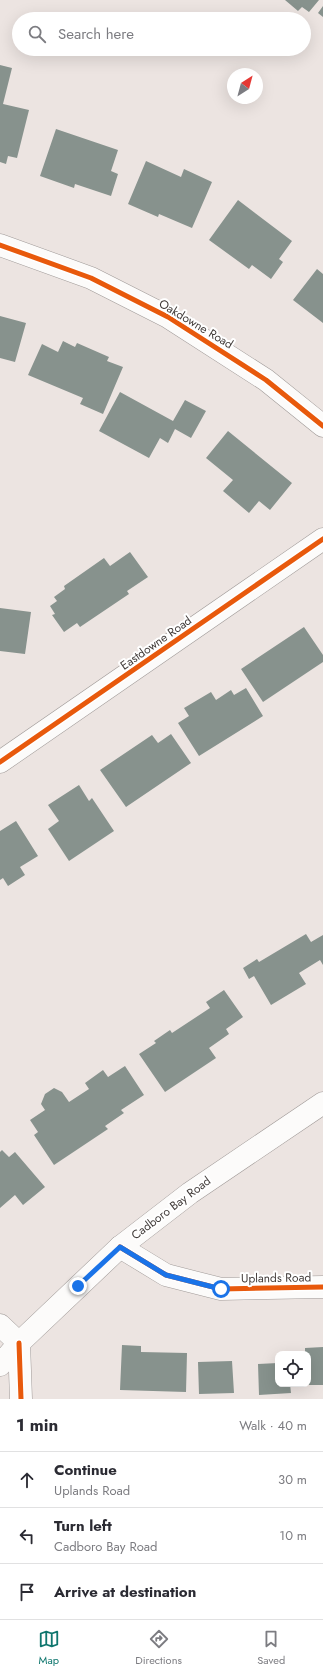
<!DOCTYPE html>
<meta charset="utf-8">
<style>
body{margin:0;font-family:Jost,sans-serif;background:#f2f2f3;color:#2b2b33}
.controls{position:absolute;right:12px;bottom:12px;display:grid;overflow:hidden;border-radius:8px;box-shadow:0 4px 16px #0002}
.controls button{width:36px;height:36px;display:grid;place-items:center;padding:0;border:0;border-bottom:1px solid #e1e1e2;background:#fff;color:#2b2b33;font:20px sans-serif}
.compass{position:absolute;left:227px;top:68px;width:36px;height:36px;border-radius:50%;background:#fff;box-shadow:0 4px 16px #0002;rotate:36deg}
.stop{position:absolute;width:12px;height:12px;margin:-9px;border:3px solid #1a73e8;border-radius:50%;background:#fff}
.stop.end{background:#1a73e8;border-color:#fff;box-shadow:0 1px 4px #0008}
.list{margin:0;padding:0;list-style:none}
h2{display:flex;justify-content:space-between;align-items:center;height:52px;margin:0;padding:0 16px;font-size:17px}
h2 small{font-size:13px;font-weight:400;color:#7c7c81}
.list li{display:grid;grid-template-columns:26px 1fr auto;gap:12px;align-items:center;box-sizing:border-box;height:56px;padding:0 16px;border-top:1px solid #e1e1e2}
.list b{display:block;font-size:15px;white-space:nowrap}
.list p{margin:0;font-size:13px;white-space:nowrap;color:#7c7c81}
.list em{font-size:13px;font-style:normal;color:#7c7c81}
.icon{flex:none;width:22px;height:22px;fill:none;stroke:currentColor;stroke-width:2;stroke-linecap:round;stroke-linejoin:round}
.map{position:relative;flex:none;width:323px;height:1399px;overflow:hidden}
.search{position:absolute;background:#fff;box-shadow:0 4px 16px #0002;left:12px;right:12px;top:12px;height:44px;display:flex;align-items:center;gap:10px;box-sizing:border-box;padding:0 14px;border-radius:22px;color:#7c7c81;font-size:15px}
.sheet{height:220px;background:#fff}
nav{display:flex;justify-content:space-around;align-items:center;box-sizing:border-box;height:56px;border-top:1px solid #e1e1e2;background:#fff;font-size:11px;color:#7c7c81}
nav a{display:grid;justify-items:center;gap:2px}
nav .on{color:#0f766e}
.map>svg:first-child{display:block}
</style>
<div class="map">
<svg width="323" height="1399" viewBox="0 0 323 1399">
<rect width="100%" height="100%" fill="#ece4e1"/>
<path fill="#87928d" d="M 285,0 L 319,0 L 309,12 L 302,7 L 298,11 Z
M 323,6 L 323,17 L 318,13 Z
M 0,65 L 12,68 L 3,104 L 29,110 L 17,158 L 8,156 L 6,164 L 0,162 Z
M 56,129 L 118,150 L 111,171 L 118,174 L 111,196 L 75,184 L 74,188 L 40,176 Z
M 146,161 L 181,177 L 184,169 L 212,182 L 192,228 L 159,214 L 158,217 L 128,204 Z
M 238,200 L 292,241 L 279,259 L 283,262 L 271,279 L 252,265 L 249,269 L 209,240 Z
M 317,269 L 323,274 L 323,323 L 293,300 Z
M 0,316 L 26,323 L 15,362 L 0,358 Z
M 63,341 L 75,347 L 77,343 L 109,357 L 107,361 L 123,367 L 103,414 L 80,404 L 83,398 L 28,375 L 42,344 L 58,352 Z
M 120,392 L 173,421 L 185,400 L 206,411 L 191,438 L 175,429 L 168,443 L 160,438 L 149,458 L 99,431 Z
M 228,431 L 292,483 L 270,510 L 259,501 L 249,513 L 223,491 L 233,480 L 206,458 Z
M 130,552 L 148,577 L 127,591 L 129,594 L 80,627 L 77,623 L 64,632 L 52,615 L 55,614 L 50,606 L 57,601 L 54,597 L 65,589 L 64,586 L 104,558 L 110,566 Z
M 0,608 L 31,612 L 25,654 L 0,651 Z
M 304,627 L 323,655 L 323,662 L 263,702 L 241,669 Z
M 246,688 L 263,716 L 199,756 L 178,723 L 189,716 L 184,708 L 211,692 L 216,700 L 231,690 L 234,695 Z
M 171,734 L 191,763 L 126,807 L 100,770 L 152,735 L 158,743 Z
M 79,785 L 89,801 L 92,798 L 114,831 L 69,861 L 48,829 L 59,821 L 48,805 Z
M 16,821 L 38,856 L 20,867 L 25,875 L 8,886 L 3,878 L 0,880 L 0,831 Z
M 306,934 L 311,942 L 323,935 L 323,965 L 320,960 L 299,973 L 306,984 L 271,1005 L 254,976 L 249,979 L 243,968 L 257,959 L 259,962 Z
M 224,990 L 243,1017 L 226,1029 L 229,1034 L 209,1048 L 216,1058 L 165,1092 L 139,1054 L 156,1043 L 154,1041 L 170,1030 L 172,1033 L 210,1008 L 206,1002 Z
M 125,1066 L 144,1095 L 121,1110 L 124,1113 L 105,1126 L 108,1129 L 54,1165 L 34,1135 L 38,1132 L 30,1120 L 45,1110 L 41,1104 L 45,1094 L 54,1088 L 62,1092 L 69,1102 L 89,1089 L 85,1083 L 103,1070 L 108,1077 Z
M 2,1150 L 9,1157 L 15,1152 L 45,1187 L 23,1205 L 15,1195 L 0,1208 L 0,1152 Z
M 122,1345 L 141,1346 L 141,1352 L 187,1353 L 186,1392 L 120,1390 Z
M 323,1347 L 323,1385 L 308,1385 L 308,1354 L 305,1354 L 305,1348 Z
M 232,1361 L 234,1393 L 199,1394 L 198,1362 Z
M 278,1363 L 278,1384 L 290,1384 L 291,1393 L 259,1395 L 258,1364 Z"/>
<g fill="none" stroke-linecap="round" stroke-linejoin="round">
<defs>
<path id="minor" d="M 0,245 L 91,278 L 168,317 L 266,380 L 323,426
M 0,762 L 323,539
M 120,1247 L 166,1275 L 221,1289 L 323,1287
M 0,1325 L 19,1343 L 21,1399"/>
<path id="major" d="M 0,1365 L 19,1343 L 120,1247 L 190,1193 L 323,1103"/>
</defs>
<use href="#minor" stroke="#a09a98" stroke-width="23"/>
<use href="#major" stroke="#a09a98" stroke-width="23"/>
<use href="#minor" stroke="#fcfbfa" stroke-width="22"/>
<use href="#major" stroke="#fcfbfa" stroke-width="22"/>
<defs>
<path id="cycleway" d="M 0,245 L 91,278 L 168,317 L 266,380 L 323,426
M 0,762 L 323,539
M 120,1247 L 166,1275 L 221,1289 L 323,1287
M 19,1343 L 21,1399"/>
</defs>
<use href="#cycleway" stroke="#fff" stroke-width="8"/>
<use href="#cycleway" stroke="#e8590c" stroke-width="5"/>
</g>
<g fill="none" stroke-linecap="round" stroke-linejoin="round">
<path stroke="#1a73e8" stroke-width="5" d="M 78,1286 L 120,1247 L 166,1275 L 221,1289"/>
</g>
<g text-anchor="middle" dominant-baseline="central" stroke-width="4" stroke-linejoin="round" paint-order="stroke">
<g font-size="12" fill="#413b39" stroke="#fff">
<text transform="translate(196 324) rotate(31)">Oakdowne Road</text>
<text transform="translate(156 643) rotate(-35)">Eastdowne Road</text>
<text transform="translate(171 1208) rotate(-37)">Cadboro Bay Road</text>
<text transform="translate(276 1278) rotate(-1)">Uplands Road</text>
</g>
</g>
</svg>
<div class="controls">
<button><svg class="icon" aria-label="locate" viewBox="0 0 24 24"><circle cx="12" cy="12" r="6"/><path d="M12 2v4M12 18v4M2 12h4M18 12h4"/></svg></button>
</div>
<svg class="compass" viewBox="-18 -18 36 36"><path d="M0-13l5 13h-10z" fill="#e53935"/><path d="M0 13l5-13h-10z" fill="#7c7c81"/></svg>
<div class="stop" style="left:221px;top:1289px"></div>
<div class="stop end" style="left:78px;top:1286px"></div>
<div class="search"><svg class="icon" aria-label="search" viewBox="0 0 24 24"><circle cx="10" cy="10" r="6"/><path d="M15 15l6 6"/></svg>Search here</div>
</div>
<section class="sheet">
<h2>1 min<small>Walk · 40 m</small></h2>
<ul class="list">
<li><svg class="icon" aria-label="ahead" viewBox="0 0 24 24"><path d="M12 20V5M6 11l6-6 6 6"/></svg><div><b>Continue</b><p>Uplands Road</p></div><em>30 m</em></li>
<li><svg class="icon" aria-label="left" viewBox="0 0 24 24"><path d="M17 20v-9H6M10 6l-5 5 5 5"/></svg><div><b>Turn left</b><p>Cadboro Bay Road</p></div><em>10 m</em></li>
<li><svg class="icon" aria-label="arrive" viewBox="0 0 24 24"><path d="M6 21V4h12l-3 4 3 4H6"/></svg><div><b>Arrive at destination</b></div></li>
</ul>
</section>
<nav>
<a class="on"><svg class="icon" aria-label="map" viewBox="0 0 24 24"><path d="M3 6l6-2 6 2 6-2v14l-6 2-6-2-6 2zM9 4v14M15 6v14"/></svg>Map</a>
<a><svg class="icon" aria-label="directions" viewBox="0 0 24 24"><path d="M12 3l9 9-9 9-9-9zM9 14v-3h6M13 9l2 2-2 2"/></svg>Directions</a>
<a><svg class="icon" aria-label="saved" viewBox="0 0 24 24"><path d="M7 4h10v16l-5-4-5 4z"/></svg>Saved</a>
</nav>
